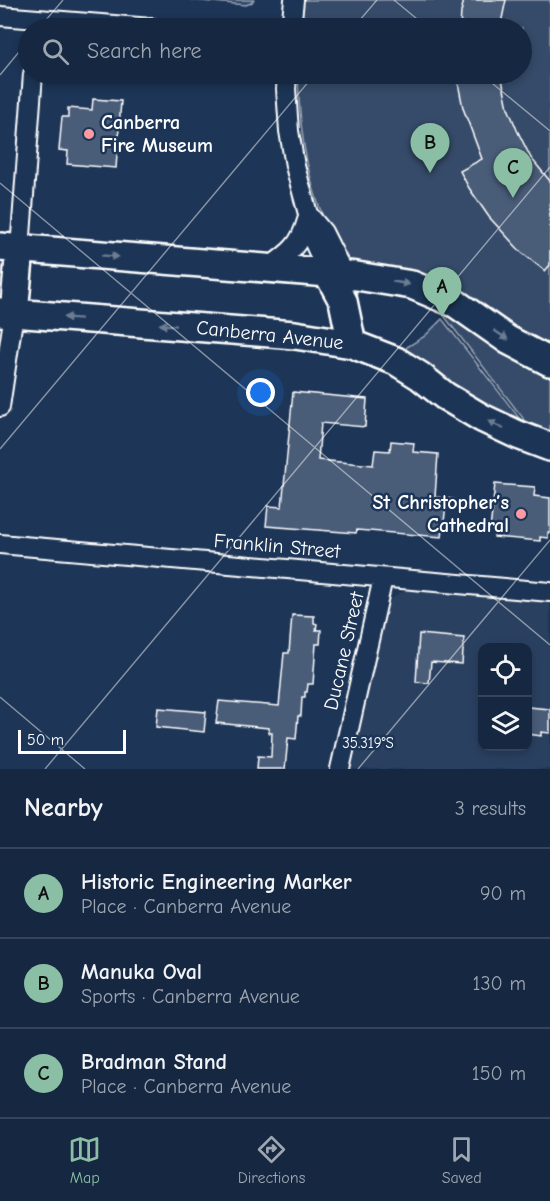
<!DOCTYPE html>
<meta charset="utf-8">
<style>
body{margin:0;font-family:"Comic Neue",sans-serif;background:#1f3048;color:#f1f3f6}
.controls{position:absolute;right:18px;bottom:18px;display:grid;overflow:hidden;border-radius:12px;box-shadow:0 3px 9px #0003}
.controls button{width:54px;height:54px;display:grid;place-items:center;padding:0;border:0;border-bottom:2px solid #35445a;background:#162841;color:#f1f3f6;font:30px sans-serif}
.scale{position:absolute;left:18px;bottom:15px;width:108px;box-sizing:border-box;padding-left:6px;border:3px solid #fff;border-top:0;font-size:16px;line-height:21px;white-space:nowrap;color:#fff;-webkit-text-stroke:4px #1d3557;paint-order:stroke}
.you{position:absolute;left:261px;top:393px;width:21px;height:21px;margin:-15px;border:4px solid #fff;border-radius:50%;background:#1a73e8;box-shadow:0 0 0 9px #1a73e833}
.badge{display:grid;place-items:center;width:39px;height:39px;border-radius:50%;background:#8abfa5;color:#111;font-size:20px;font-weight:700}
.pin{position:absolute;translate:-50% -50px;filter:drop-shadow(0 2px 3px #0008)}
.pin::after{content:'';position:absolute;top:32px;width:21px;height:18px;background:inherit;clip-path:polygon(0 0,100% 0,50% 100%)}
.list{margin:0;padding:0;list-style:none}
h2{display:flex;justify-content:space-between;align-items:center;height:78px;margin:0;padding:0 24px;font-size:26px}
h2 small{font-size:20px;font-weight:400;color:#9ea6b1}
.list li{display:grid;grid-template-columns:39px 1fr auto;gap:18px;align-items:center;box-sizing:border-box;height:90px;padding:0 24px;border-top:2px solid #35445a}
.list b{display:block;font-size:22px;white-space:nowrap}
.list p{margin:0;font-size:20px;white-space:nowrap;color:#9ea6b1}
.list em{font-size:20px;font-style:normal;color:#9ea6b1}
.icon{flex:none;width:33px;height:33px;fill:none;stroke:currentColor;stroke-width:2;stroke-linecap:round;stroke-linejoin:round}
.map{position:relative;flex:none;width:550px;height:769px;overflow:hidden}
.search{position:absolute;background:#162841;box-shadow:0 3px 9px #0003;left:18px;right:18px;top:18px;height:66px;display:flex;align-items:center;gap:15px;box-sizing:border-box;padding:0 21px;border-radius:33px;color:#9ea6b1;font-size:22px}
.sheet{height:348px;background:#162841}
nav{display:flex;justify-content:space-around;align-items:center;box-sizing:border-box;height:84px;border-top:2px solid #35445a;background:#162841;font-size:16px;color:#9ea6b1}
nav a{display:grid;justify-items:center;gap:3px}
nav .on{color:#8abfa5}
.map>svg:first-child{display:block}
</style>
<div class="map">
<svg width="550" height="769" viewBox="0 0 550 769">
<rect width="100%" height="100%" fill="#1d3557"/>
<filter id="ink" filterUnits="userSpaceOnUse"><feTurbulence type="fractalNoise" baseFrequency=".0167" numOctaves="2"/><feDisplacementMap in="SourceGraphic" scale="12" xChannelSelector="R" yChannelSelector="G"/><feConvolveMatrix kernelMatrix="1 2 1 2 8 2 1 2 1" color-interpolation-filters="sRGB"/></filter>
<g filter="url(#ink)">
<path fill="#2a4161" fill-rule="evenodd" d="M 413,589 L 550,601 L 550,769 L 350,769 L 385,610 L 390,601 L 398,594 ZM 482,648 L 528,648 L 528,746 L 482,746 Z"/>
<path fill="#364b69" stroke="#9aa5b4" stroke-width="1.5" d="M 190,0 L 254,0 L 251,3 L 246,5 Z
M 301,0 L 550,0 L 550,348 L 348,263 C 343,255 337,248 333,239 C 307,188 299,130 298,74 L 522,74 L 522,28 L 300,28 Z
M 449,312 L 550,369 L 550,439 L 525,424 L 523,418 L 445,317 Z
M 442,319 L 520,419 L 521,422 L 498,417 L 403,352 L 407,347 L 425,336 Z"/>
<path fill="#4a5d79" stroke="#fff" stroke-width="1.5" d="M 464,0 L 506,0 L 500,28 L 460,28 L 461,12 Z
M 460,74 L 501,74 L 508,108 L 517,130 L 531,158 L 550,181 L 550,265 L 545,271 L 521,252 L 489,217 L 469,188 L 460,171 L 482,159 L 463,108 L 458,83 L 460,82 Z
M 93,99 L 121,101 L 116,168 L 67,164 L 68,151 L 59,150 L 62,117 L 68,117 L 68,108 L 92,110 Z
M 293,392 L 367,399 L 365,427 L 321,423 L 318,460 L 373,465 L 375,450 L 390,451 L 391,441 L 414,443 L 413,452 L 438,454 L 435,497 L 453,499 L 446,506 L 442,537 L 357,530 L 356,533 L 266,526 L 268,506 L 282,507 Z
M 495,484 L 535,487 L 534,496 L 550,498 L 550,533 L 548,533 L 548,538 L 540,537 L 540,541 L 494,537 L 494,530 L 490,530 Z
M 292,615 L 314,616 L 314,623 L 317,624 L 316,630 L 321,630 L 320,644 L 316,644 L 313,684 L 308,684 L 307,692 L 305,692 L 305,697 L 302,697 L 301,716 L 298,716 L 296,739 L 288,738 L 285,769 L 257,769 L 258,756 L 271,757 L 272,733 L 269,733 L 269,728 L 216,723 L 219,701 L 279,706 L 284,653 L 289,653 Z
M 419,634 L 464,638 L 462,664 L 431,662 L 429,683 L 416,682 Z
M 528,707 L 550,709 L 550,733 L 541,732 L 541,736 L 528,734 Z
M 158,708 L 206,712 L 204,732 L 156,727 Z"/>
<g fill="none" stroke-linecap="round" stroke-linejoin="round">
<defs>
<path id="minor" d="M 0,16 L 152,28
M 291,28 L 294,0
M 287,74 L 286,89 L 289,131 L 295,166 L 308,214 L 308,228 L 311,236 L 328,273
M 308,214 L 323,232 L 344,274
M 20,249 L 33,74
M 268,268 C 289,253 300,246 307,220
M 0,407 L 14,313
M 0,544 L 550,592
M 340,769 L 383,578"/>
<path id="highway" d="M 0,247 L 328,273 L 357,276 L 412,285 L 455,303 L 508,340 L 550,362
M 328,273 L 343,301 L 352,344
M 0,312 L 295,335 L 352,344 L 396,361 L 420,376 L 445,396 L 482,418 L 518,435 L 550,447
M 14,313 L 20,249"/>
</defs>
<use href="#minor" stroke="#fff" stroke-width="22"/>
<use href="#highway" stroke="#fff" stroke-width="32"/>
<use href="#minor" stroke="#1d3557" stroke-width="18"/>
<use href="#highway" stroke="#1d3557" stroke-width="27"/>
</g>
<defs><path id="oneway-solid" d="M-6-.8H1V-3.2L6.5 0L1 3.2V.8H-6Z" transform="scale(1.5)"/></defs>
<g fill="#6c7c92">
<use href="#oneway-solid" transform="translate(110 256) rotate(4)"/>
<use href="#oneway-solid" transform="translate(401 283) rotate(11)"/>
<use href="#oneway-solid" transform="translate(72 318) rotate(-176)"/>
<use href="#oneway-solid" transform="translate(168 325) rotate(-176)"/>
<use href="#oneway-solid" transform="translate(501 335) rotate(34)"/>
<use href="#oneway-solid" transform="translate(496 425) rotate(-154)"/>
</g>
</g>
<path fill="none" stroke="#fff" stroke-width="1.5" stroke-opacity="0.45" d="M 394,0 L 428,28M 39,28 L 63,0M 353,28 L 377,0M 481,74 L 550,131M 0,75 L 28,41M 0,183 L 550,645M 0,449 L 315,74M 0,697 L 85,769M 45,769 L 550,167M 358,769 L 550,540"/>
<g fill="#ff9aa2" stroke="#1d3557" stroke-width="2">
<circle cx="89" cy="134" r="6"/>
<circle cx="521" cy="514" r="6"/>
</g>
<g text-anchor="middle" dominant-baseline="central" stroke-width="5" stroke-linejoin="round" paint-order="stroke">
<g font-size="20" font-weight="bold" fill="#fff" stroke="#1d3557" text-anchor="start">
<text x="101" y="122">Canberra<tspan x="101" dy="23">Fire Museum</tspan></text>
<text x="509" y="502" text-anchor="end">St Christopher’s<tspan x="509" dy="23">Cathedral</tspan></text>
</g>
<g font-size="20" fill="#fff" stroke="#1d3557">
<text transform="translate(270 335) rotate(6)">Canberra Avenue</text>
<text transform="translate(277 546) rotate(5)">Franklin Street</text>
<text transform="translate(344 651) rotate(-77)">Ducane Street</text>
</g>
</g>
<g font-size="15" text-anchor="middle" fill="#fff" stroke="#1d3557" stroke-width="5" stroke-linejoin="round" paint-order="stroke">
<text x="368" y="748">35.319°S</text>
</g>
</svg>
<div class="controls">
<button><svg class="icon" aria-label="locate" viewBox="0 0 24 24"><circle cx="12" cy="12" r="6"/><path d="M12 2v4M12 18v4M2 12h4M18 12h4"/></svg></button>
<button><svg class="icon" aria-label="layers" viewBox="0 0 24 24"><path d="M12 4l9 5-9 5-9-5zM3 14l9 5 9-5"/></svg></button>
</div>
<div class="scale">50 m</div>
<div class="you"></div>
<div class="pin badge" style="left:442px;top:317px">A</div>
<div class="pin badge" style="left:430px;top:173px">B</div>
<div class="pin badge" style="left:513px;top:198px">C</div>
<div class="search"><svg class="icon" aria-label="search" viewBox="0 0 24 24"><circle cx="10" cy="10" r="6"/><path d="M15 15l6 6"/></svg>Search here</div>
</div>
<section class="sheet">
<h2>Nearby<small>3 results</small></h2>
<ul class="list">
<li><span class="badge">A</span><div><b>Historic Engineering Marker</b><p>Place · Canberra Avenue</p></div><em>90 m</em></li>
<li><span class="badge">B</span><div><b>Manuka Oval</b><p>Sports · Canberra Avenue</p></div><em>130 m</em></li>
<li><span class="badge">C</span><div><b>Bradman Stand</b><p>Place · Canberra Avenue</p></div><em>150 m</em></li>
</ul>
</section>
<nav>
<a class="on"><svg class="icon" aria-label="map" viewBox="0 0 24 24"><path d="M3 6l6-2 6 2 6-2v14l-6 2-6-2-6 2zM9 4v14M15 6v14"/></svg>Map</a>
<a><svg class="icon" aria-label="directions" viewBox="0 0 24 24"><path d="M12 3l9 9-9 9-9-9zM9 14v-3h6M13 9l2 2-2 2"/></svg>Directions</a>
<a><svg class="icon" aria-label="saved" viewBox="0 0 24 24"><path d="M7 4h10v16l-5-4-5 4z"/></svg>Saved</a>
</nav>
